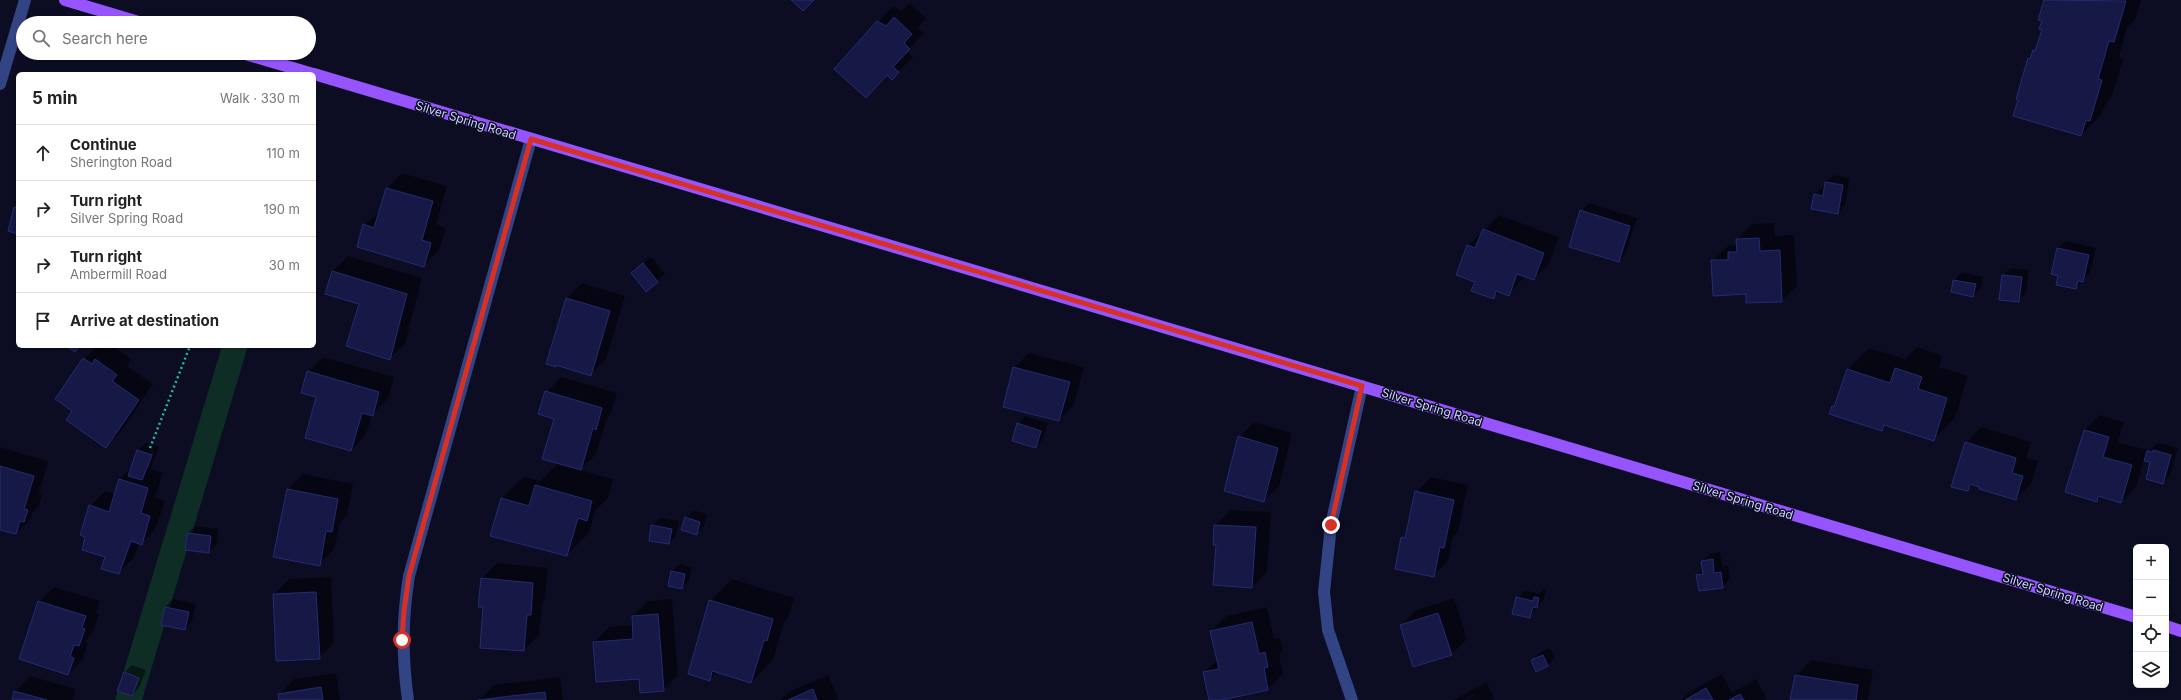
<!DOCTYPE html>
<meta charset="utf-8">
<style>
body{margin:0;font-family:Inter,sans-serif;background:#f2f2f2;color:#222}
.controls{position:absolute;right:12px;bottom:12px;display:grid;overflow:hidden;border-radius:6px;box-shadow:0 1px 3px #0004}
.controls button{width:36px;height:36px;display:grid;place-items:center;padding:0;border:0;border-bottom:1px solid #e0e0e0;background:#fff;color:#222;font:20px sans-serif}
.stop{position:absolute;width:12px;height:12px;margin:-9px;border:3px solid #d93025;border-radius:50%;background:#fff}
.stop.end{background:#d93025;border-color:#fff;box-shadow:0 1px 4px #0008}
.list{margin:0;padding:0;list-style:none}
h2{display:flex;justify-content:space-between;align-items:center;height:52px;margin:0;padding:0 16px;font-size:17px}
h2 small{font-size:13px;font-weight:400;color:#767676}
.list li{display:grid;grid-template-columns:26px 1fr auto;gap:12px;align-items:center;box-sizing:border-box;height:56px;padding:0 16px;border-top:1px solid #e0e0e0}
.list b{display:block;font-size:15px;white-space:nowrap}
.list p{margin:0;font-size:13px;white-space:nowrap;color:#767676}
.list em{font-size:13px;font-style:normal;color:#767676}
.icon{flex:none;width:22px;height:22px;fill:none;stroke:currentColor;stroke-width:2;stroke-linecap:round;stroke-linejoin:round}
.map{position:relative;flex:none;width:2181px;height:700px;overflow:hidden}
.search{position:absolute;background:#fff;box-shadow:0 1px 3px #0004;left:16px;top:16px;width:300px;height:44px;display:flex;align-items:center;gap:10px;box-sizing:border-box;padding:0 14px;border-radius:22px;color:#767676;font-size:15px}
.panel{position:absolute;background:#fff;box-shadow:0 1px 3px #0004;left:16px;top:72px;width:300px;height:276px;border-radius:6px}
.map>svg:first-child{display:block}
</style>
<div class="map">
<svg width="2181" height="700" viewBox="0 0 2181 700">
<rect width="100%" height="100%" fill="#0c0d23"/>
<path fill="#0e2d24" d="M 222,346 L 248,346 L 142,700 L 115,700 Z"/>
<path fill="#0007" fill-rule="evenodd" d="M 2045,0 L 2141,0 L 2135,20 L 2127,27 L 2119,57 L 2123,59 L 2111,99 L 2105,105 L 2102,114 L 2081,135 L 2029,58 L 2038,47 L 2043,29 L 2043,20 L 2039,19 Z
M 909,3 L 926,18 L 918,28 L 924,33 L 907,52 L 913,57 L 892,78 L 887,74 L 835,69 L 893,6 L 902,11 Z
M 402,173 L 447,186 L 436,225 L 446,228 L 439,250 L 424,265 L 364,225 L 381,210 L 387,188 Z
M 1834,175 L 1850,178 L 1845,205 L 1838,213 L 1815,195 L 1822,187 L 1825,188 L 1826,182 Z
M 1589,203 L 1637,218 L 1626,253 L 1619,261 L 1581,211 Z
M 1499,215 L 1559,237 L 1549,264 L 1534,279 L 1525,276 L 1509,294 L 1500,291 L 1493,298 L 1476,282 L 1468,246 Z
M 1774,223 L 1775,236 L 1794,235 L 1797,286 L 1781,301 L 1747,293 L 1712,261 L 1728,246 L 1736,245 L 1737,239 L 1752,224 Z
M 2066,241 L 2096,248 L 2090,273 L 2076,288 L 2059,275 L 2058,248 Z
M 348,256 L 422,278 L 405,344 L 389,359 L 360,303 L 333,271 Z
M 651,257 L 665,274 L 646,291 L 640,266 Z
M 2011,268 L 2029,270 L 2026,294 L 2018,301 L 2003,275 Z
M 1962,272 L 1983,277 L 1981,288 L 1973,296 L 1952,291 L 1954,280 Z
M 582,283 L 625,296 L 606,359 L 591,374 L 557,364 L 555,366 L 547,363 L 567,298 Z
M 97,346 L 106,349 L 113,346 L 131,359 L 127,366 L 153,384 L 121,432 L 106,447 L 73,411 L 84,359 Z
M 1917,347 L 1943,356 L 1939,367 L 1968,376 L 1955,418 L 1933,440 L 1886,425 L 1882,429 L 1833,407 L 1837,403 L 1848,369 L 1869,348 L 1905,359 Z
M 1029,353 L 1084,367 L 1074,405 L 1059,420 L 1014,368 Z
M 323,357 L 394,377 L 388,399 L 372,414 L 366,435 L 351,450 L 318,396 L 308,372 Z
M 561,377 L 617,393 L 611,413 L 607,418 L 596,454 L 580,470 L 613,479 L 608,498 L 595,511 L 589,533 L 567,555 L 491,535 L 502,498 L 523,477 L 540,481 L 559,462 L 555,418 L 546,392 Z
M 2100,415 L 2124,422 L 2118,442 L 2147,450 L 2146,454 L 2156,444 L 2162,443 L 2178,448 L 2170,475 L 2163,483 L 2151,462 L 2144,460 L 2136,487 L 2121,502 L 2101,496 L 2097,501 L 2066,492 L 2084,430 Z
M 1025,416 L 1048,423 L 1043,439 L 1036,447 L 1018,424 Z
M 1254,422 L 1292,433 L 1279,486 L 1264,501 L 1239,437 Z
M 1981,427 L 2031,442 L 2026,458 L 2038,461 L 2031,484 L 2016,499 L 1973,484 L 1967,490 L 1966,443 Z
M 146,443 L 159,447 L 151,469 L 163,473 L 155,497 L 165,501 L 156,528 L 141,544 L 139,543 L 134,558 L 118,573 L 106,557 L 86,537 L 90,506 L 105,491 L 115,494 L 120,479 L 132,467 L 138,450 ZM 152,450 L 154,451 L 148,468 L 146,468 Z
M 0,447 L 48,461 L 39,494 L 42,495 L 39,506 L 32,513 L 31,518 L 16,533 L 0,529 Z
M 303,474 L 353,484 L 347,516 L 340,523 L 334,549 L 319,564 L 288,489 Z
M 1431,477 L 1468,485 L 1458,532 L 1453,537 L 1448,561 L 1433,576 L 1402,538 L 1408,532 L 1416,492 Z
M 693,510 L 707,514 L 704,526 L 696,534 L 686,518 Z
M 1231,510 L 1271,512 L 1267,572 L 1252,587 L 1217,544 L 1214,544 L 1215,525 Z
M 660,518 L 679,521 L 676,536 L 669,543 L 652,526 Z
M 195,526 L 218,529 L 217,544 L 209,551 L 188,533 Z
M 1720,552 L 1722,566 L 1728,565 L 1730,579 L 1722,587 L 1697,575 L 1703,569 L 1702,561 L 1710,554 Z
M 497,563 L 548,568 L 545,599 L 542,603 L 539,635 L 524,650 L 484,606 L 482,578 Z
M 680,564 L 692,567 L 689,581 L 681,588 L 669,586 L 672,571 Z
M 331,577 L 334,643 L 319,658 L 274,594 L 289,579 Z
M 732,579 L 794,598 L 788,618 L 784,622 L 773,660 L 751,682 L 717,672 L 710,680 L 710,601 Z
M 54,587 L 100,601 L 96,613 L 99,614 L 94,630 L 85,642 L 88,643 L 83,659 L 68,674 L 39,602 Z
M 1525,590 L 1539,594 L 1543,590 L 1546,590 L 1544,599 L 1530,617 L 1517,598 Z
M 1454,598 L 1467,639 L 1452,654 L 1401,625 L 1416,610 Z
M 173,599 L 196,604 L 192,621 L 185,629 L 162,624 L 165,607 Z
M 672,599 L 678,675 L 663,690 L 594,642 L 609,627 L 633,625 L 633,616 L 648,601 Z
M 1267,607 L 1274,639 L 1280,638 L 1283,651 L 1279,655 L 1283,674 L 1268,689 L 1210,700 L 1204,673 L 1217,660 L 1211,631 L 1226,616 Z
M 1550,648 L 1555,658 L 1548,665 L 1537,671 L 1532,661 L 1539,653 Z
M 1811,660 L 1873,670 L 1868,700 L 1791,700 L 1796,676 Z
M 132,665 L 146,670 L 139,688 L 132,695 L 125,672 Z
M 336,673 L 340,700 L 280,700 L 279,694 L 294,679 Z
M 1722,674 L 1732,693 L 1756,679 L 1767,700 L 1681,700 L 1691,691 Z
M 828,675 L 839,700 L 780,700 L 789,692 Z
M 30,676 L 76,689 L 73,700 L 13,700 L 15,692 Z
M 560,677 L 563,700 L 479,700 L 494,685 Z
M 1486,682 L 1495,700 L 1466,700 L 1475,695 L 1474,694 L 1462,700 L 1453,700 Z"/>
<path fill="#161845" stroke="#272a73" d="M 791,0 L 814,0 L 803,11 Z
M 2044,0 L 2126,1 L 2114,42 L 2109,41 L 2098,79 L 2102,80 L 2090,121 L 2086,120 L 2081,136 L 2013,116 L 2018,100 L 2016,99 L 2028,58 L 2030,59 L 2033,50 L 2035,51 L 2042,30 L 2039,29 L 2042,21 L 2038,20 Z
M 894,17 L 912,34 L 904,43 L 910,49 L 893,67 L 899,72 L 892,80 L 887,75 L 866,98 L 834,69 L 877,21 L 886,26 Z
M 1825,182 L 1843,185 L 1838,214 L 1811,209 L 1814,194 L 1823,196 Z
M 386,188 L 433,201 L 422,240 L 431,243 L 424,267 L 357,247 L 363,224 L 374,228 Z
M 14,207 L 18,208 L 18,234 L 8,231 Z
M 1580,210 L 1630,226 L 1619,262 L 1569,247 Z
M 1483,229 L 1544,253 L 1534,280 L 1517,274 L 1509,296 L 1496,291 L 1494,299 L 1471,291 L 1475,282 L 1456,275 L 1467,245 L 1475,248 Z
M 1759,238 L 1760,251 L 1780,250 L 1782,302 L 1746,303 L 1746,294 L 1713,296 L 1711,260 L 1728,260 L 1728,252 L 1737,252 L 1736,239 Z
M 2057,248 L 2089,255 L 2083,282 L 2078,281 L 2076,289 L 2056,285 L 2058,276 L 2051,274 Z
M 643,263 L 658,282 L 646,292 L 631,273 Z
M 332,271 L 407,294 L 390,360 L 346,346 L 359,304 L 325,294 Z
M 2002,275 L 2022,277 L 2019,302 L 1999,300 Z
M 1953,280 L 1976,284 L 1973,297 L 1951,292 Z
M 566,298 L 610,311 L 591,376 L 556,365 L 556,367 L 546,364 Z
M 66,346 L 79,346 L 75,352 Z
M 83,358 L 92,364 L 95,359 L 117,375 L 112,381 L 139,400 L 106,448 L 66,420 L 72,411 L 55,399 Z
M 1013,367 L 1070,382 L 1059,421 L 1003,407 Z
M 1895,368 L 1922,377 L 1918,389 L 1947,398 L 1934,441 L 1884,425 L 1882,431 L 1829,414 L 1832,406 L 1834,407 L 1847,369 L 1890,383 Z
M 307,371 L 379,392 L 373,416 L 362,413 L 351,451 L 305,438 L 316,397 L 301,393 Z
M 545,391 L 602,408 L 596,430 L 593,428 L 581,470 L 542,459 L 554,419 L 538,414 Z
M 1017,423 L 1041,431 L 1036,448 L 1012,441 Z
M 2084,430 L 2109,437 L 2103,457 L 2132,465 L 2121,503 L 2098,496 L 2097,502 L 2065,492 Z
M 1238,436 L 1278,448 L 1264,502 L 1224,491 Z
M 1965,442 L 2016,458 L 2012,473 L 2023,476 L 2016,500 L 1979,489 L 1979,487 L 1970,484 L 1968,491 L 1951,487 Z
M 137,450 L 152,455 L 142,480 L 128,476 Z
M 2153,450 L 2171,455 L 2163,484 L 2146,479 L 2150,462 L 2144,461 L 2147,451 L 2153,452 Z
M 0,466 L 34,476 L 24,509 L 28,510 L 24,522 L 20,521 L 16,534 L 0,530 Z
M 119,479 L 148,488 L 141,513 L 150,516 L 142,545 L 131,541 L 119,574 L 101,569 L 105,557 L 82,550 L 85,537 L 80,535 L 89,505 L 109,512 Z
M 535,485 L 592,501 L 587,521 L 578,518 L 567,556 L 490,536 L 501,498 L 529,506 Z
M 287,489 L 338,499 L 332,532 L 326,531 L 320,566 L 273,557 Z
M 1415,491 L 1454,500 L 1444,548 L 1440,547 L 1434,577 L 1395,569 L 1401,537 L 1405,538 Z
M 685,517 L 700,522 L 697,535 L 681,530 Z
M 651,525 L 672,529 L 669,544 L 649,541 Z
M 1214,525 L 1256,527 L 1252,588 L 1213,585 L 1216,545 L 1213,545 Z
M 187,533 L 211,536 L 209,553 L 185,550 Z
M 1713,559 L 1714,573 L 1721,572 L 1723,588 L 1699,591 L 1696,575 L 1703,574 L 1701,561 Z
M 671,571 L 685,574 L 682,589 L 668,586 Z
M 481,578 L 533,583 L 531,615 L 527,615 L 524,651 L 480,648 L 483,607 L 478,607 Z
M 316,592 L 320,659 L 276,661 L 273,594 Z
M 1516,597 L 1533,601 L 1534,597 L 1539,598 L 1537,608 L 1533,607 L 1530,618 L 1512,614 Z
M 709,600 L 773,619 L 767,641 L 764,640 L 751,683 L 712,671 L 710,681 L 688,674 Z
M 38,601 L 86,616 L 82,628 L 85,629 L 79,646 L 74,645 L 70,657 L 74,658 L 68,675 L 19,659 Z
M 165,607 L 189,612 L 185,630 L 161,625 Z
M 1438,613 L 1452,655 L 1413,667 L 1400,625 Z
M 658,614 L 664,691 L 640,693 L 639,679 L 596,682 L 593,642 L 633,639 L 632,616 Z
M 1252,622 L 1259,654 L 1265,652 L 1268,667 L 1264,668 L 1268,690 L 1222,700 L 1209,700 L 1203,672 L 1219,669 L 1210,631 Z
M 1543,655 L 1548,666 L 1536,672 L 1531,660 Z
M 124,672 L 139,678 L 132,696 L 117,691 Z
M 1795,675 L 1858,685 L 1856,700 L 1790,700 Z
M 321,687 L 323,700 L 279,700 L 278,694 Z
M 1706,688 L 1713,700 L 1685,700 Z
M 813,689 L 817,700 L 788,700 Z
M 14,691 L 47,700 L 12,700 Z
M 545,692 L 546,700 L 478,700 Z
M 1740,694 L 1744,700 L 1729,700 Z"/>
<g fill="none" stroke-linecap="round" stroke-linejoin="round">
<path stroke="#25bb8e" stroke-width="2.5" stroke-dasharray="2 3" stroke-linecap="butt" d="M 150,448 L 190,346"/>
<path stroke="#334485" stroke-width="12" d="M 0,84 L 25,0
M 408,700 C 402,656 402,620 409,576 L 531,139
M 1352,700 L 1328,630 L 1324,592 L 1331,525 L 1362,386"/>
<path stroke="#9654ff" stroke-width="12" d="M 65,0 L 142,23
M 242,53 L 313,74
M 314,74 L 2136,617
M 2166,626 L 2181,631"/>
</g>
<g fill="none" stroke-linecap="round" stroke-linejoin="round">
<path stroke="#d93025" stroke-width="5" d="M 402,640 L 404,611 L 409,576 L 531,139 L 1362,386 L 1331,525"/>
</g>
<g text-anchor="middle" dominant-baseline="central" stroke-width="3" stroke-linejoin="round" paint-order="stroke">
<g font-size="12" fill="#cdd4ff" stroke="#0c0d23">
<text transform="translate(466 120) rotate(17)">Silver Spring Road</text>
<text transform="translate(1432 407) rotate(17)">Silver Spring Road</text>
<text transform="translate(1743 500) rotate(17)">Silver Spring Road</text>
<text transform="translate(2053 592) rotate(17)">Silver Spring Road</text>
</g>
</g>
</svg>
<div class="controls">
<button>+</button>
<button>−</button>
<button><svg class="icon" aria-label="locate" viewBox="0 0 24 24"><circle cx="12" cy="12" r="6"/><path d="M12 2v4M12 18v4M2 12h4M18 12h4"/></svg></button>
<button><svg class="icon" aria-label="layers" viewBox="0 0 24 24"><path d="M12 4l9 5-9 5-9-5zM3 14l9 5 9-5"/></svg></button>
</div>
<div class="stop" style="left:402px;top:640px"></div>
<div class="stop end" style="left:1331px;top:525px"></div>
<div class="search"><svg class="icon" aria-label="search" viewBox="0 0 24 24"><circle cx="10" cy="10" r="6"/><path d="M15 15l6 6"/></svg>Search here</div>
<section class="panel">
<h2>5 min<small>Walk · 330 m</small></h2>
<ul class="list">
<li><svg class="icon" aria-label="ahead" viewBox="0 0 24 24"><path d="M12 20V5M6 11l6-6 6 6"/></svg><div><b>Continue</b><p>Sherington Road</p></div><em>110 m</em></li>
<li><svg class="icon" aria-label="right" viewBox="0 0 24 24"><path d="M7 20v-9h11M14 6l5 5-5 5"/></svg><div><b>Turn right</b><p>Silver Spring Road</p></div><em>190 m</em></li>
<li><svg class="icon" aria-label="right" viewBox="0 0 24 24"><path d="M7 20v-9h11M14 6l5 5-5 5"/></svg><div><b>Turn right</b><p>Ambermill Road</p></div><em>30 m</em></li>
<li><svg class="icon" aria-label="arrive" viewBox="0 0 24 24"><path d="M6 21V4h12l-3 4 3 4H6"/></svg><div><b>Arrive at destination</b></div></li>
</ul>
</section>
</div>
